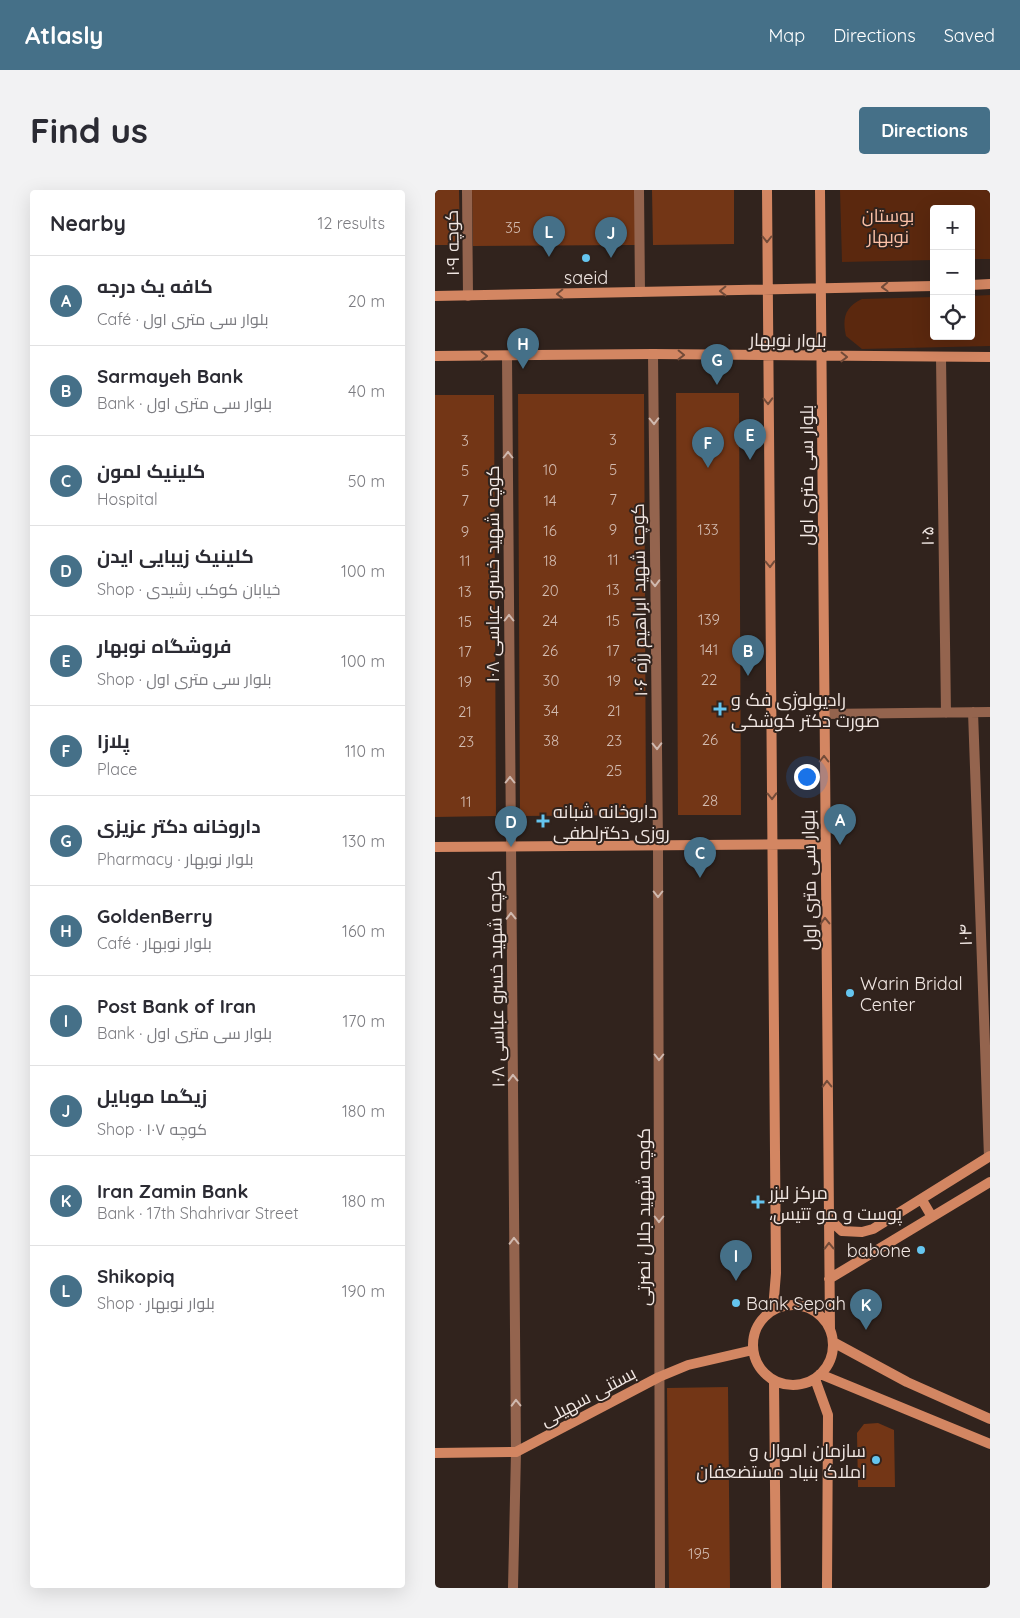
<!DOCTYPE html>
<meta charset="utf-8">
<style>
body{margin:0;font-family:Quicksand,Cairo,sans-serif;background:#f2f2f3;color:#2b2b33}
.controls{position:absolute;right:15px;top:15px;display:grid;overflow:hidden;border-radius:5px;box-shadow:0 5px 20px #0002}
.controls button{width:45px;height:45px;display:grid;place-items:center;padding:0;border:0;border-bottom:1px solid #e1e1e2;background:#fff;color:#2b2b33;font:25px sans-serif}
.you{position:absolute;left:371px;top:586px;width:18px;height:18px;margin:-12px;border:4px solid #fff;border-radius:50%;background:#1a73e8;box-shadow:0 0 0 8px #1a73e833}
.badge{display:grid;place-items:center;width:32px;height:32px;border-radius:50%;background:#457088;color:#fff;font-size:16px;font-weight:700}
.pin{position:absolute;translate:-50% -41px;filter:drop-shadow(0 1px 2px #0008)}
.pin::after{content:'';position:absolute;top:26px;width:18px;height:15px;background:inherit;clip-path:polygon(0 0,100% 0,50% 100%)}
.list{margin:0;padding:0;list-style:none}
h2{display:flex;justify-content:space-between;align-items:center;height:65px;margin:0;padding:0 20px;font-size:21px}
h2 small{font-size:16px;font-weight:400;color:#7c7c81}
.list li{display:grid;grid-template-columns:32px 1fr auto;gap:15px;align-items:center;box-sizing:border-box;height:90px;padding:0 20px;border-top:1px solid #e1e1e2}
.list b{display:block;font-size:19px;white-space:nowrap}
.list p{margin:0;font-size:16px;white-space:nowrap;color:#7c7c81}
.list em{font-size:16px;font-style:normal;color:#7c7c81}
.icon{flex:none;width:28px;height:28px;fill:none;stroke:currentColor;stroke-width:2;stroke-linecap:round;stroke-linejoin:round}
.map{position:relative;flex:none;width:555px;height:1398px;overflow:hidden;border-radius:5px}
header{display:flex;align-items:center;gap:30px;box-sizing:border-box;height:70px;padding:0 25px;background:#457088;color:#fff}
header strong{font-size:24px}
nav{display:flex;gap:28px;margin-inline-start:auto;font-size:18px}
.intro{display:flex;align-items:center;justify-content:space-between;box-sizing:border-box;height:120px;padding:0 30px}
h1{margin:0;font-size:35px}
.button{padding:12px 22px;border-radius:5px;background:#457088;color:#fff;font-size:18px;font-weight:700}
main{display:flex;gap:30px;padding:0 30px}
aside{flex:1;background:#fff;border-radius:5px;box-shadow:0 5px 20px #0002}
.map>svg:first-child{display:block}
</style>
<header>
<strong>Atlasly</strong>
<nav><a>Map</a><a>Directions</a><a>Saved</a></nav>
</header>
<div class="intro"><h1>Find us</h1><a class="button">Directions</a></div>
<main>
<aside>
<h2>Nearby<small>12 results</small></h2>
<ul class="list">
<li><span class="badge">A</span><div><b>کافه یک درجه</b><p>Café · بلوار سی متری اول</p></div><em>20 m</em></li>
<li><span class="badge">B</span><div><b>Sarmayeh Bank</b><p>Bank · بلوار سی متری اول</p></div><em>40 m</em></li>
<li><span class="badge">C</span><div><b>کلینیک لمون</b><p>Hospital</p></div><em>50 m</em></li>
<li><span class="badge">D</span><div><b>کلینیک زیبایی ایدن</b><p>Shop · خیابان کوکب رشیدی</p></div><em>100 m</em></li>
<li><span class="badge">E</span><div><b>فروشگاه نوبهار</b><p>Shop · بلوار سی متری اول</p></div><em>100 m</em></li>
<li><span class="badge">F</span><div><b>پلازا</b><p>Place</p></div><em>110 m</em></li>
<li><span class="badge">G</span><div><b>داروخانه دکتر عزیزی</b><p>Pharmacy · بلوار نوبهار</p></div><em>130 m</em></li>
<li><span class="badge">H</span><div><b>GoldenBerry</b><p>Café · بلوار نوبهار</p></div><em>160 m</em></li>
<li><span class="badge">I</span><div><b>Post Bank of Iran</b><p>Bank · بلوار سی متری اول</p></div><em>170 m</em></li>
<li><span class="badge">J</span><div><b>زیگما موبایل</b><p>Shop · کوچه ۱۰۷</p></div><em>180 m</em></li>
<li><span class="badge">K</span><div><b>Iran Zamin Bank</b><p>Bank · 17th Shahrivar Street</p></div><em>180 m</em></li>
<li><span class="badge">L</span><div><b>Shikopiq</b><p>Shop · بلوار نوبهار</p></div><em>190 m</em></li>
</ul>
</aside>
<div class="map">
<svg width="555" height="1398" viewBox="0 0 555 1398">
<rect width="100%" height="100%" fill="#31231d"/>
<path fill="#5b280e" d="M 405,0 L 555,0 L 555,69 L 536,69 L 536,19 L 499,19 L 499,70 L 407,72 Z
M 555,105 L 555,156 L 427,159 L 411,146 C 407,128 410,117 427,109 L 499,107 L 499,146 L 536,146 L 536,106 Z"/>
<path fill="#733616" d="M 0,0 L 24,0 L 25,55 L 0,55 Z
M 37,0 L 200,0 L 200,55 L 38,56 Z
M 217,0 L 299,0 L 299,54 L 218,55 Z
M 241,203 L 304,203 L 306,625 L 243,625 Z
M 83,204 L 209,204 L 211,625 L 85,626 Z
M 0,205 L 59,205 L 61,626 L 0,627 Z
M 293,1197 L 295,1398 L 234,1398 L 232,1198 Z
M 443,1233 L 459,1240 L 460,1297 L 423,1297 L 422,1243 L 429,1234 Z"/>
<g fill="none" stroke-linecap="round" stroke-linejoin="round">
<path stroke="#94644e" stroke-width="10" d="M 32,0 L 33,106
M 204,0 L 205,102
M 218,164 L 223,656 L 225,1398
M 72,166 L 81,1262 L 78,1398
M 506,168 L 511,523
M 538,522 L 554,967
M 389,524 L 555,522"/>
<path stroke="#d38662" stroke-width="10" d="M 332,0 L 341,1083 L 338,1120
M 385,0 L 395,1140
M 536,95 L 555,94
M 0,106 L 499,96
M 0,166 L 218,164 L 555,167
M 0,657 L 390,654
M 487,1010 L 497,1027
M 393,1028 L 407,1041 L 427,1042 L 438,1039 L 555,966
M 394,1089 L 555,992
M318 1155a40 40 0 1 1 80 0a40 40 0 1 1-80 0Z
M 398,1152 L 472,1192 L 555,1229
M 385,1184 L 555,1254
M 380,1189 L 393,1225 L 392,1398
M 339,1191 L 341,1398
M 0,1263 L 81,1262 L 224,1187 L 253,1175 L 318,1160"/>
</g>
<defs><path id="oneway-chevron" d="M-2-3.5L2.5 0L-2 3.5" fill="none" stroke-width="1.6" stroke-linecap="round" stroke-linejoin="round" transform="scale(1.25)"/></defs>
<g stroke="#724b39">
<use href="#oneway-chevron" transform="translate(332 49) rotate(90)"/>
<use href="#oneway-chevron" transform="translate(450 97) rotate(178)"/>
<use href="#oneway-chevron" transform="translate(288 101) rotate(179)"/>
<use href="#oneway-chevron" transform="translate(125 104) rotate(179)"/>
<use href="#oneway-chevron" transform="translate(246 165) rotate(1)"/>
<use href="#oneway-chevron" transform="translate(49 166)"/>
<use href="#oneway-chevron" transform="translate(409 167) rotate(1)"/>
<use href="#oneway-chevron" transform="translate(333 211) rotate(89)"/>
<use href="#oneway-chevron" transform="translate(335 374) rotate(89)"/>
<use href="#oneway-chevron" transform="translate(389 569) rotate(-90)"/>
<use href="#oneway-chevron" transform="translate(337 606) rotate(89)"/>
<use href="#oneway-chevron" transform="translate(390 731) rotate(-91)"/>
<use href="#oneway-chevron" transform="translate(392 894) rotate(-91)"/>
<use href="#oneway-chevron" transform="translate(394 1056) rotate(-91)"/>
</g>
<g stroke="#d0b9af">
<use href="#oneway-chevron" transform="translate(219 231) rotate(89)"/>
<use href="#oneway-chevron" transform="translate(73 265) rotate(-90)"/>
<use href="#oneway-chevron" transform="translate(220 393) rotate(89)"/>
<use href="#oneway-chevron" transform="translate(74 428) rotate(-90)"/>
<use href="#oneway-chevron" transform="translate(222 556) rotate(89)"/>
<use href="#oneway-chevron" transform="translate(75 590) rotate(-90)"/>
<use href="#oneway-chevron" transform="translate(223 704) rotate(90)"/>
<use href="#oneway-chevron" transform="translate(76 726) rotate(-91)"/>
<use href="#oneway-chevron" transform="translate(224 867) rotate(90)"/>
<use href="#oneway-chevron" transform="translate(78 888) rotate(-91)"/>
<use href="#oneway-chevron" transform="translate(224 1029) rotate(90)"/>
<use href="#oneway-chevron" transform="translate(79 1051) rotate(-91)"/>
<use href="#oneway-chevron" transform="translate(81 1213) rotate(-91)"/>
</g>
<g fill="#65c5ef" stroke="#31231d" stroke-width="2">
<circle cx="151" cy="68" r="5"/>
<path d="M282.5 511.5h5v5h5v5h-5v5h-5v-5h-5v-5h5z"/>
<path d="M105.5 623.5h5v5h5v5h-5v5h-5v-5h-5v-5h5z"/>
<circle cx="415" cy="803" r="5"/>
<path d="M320.5 1004.5h5v5h5v5h-5v5h-5v-5h-5v-5h5z"/>
<circle cx="486" cy="1060" r="5"/>
<circle cx="301" cy="1113" r="5"/>
<circle cx="441" cy="1270" r="5"/>
</g>
<g text-anchor="middle" dominant-baseline="central" stroke-width="4" stroke-linejoin="round" paint-order="stroke">
<g font-size="15" fill="#d2bbb0">
<text x="78" y="37">35</text>
<text x="178" y="249">3</text>
<text x="30" y="250">3</text>
<text x="115" y="279">10</text>
<text x="178" y="279">5</text>
<text x="30" y="280">5</text>
<text x="178" y="309">7</text>
<text x="30" y="310">7</text>
<text x="115" y="310">14</text>
<text x="178" y="339">9</text>
<text x="273" y="339">133</text>
<text x="115" y="340">16</text>
<text x="30" y="341">9</text>
<text x="178" y="369">11</text>
<text x="30" y="370">11</text>
<text x="115" y="370">18</text>
<text x="178" y="399">13</text>
<text x="115" y="400">20</text>
<text x="30" y="401">13</text>
<text x="274" y="429">139</text>
<text x="115" y="430">24</text>
<text x="178" y="430">15</text>
<text x="30" y="431">15</text>
<text x="274" y="459">141</text>
<text x="115" y="460">26</text>
<text x="178" y="460">17</text>
<text x="30" y="461">17</text>
<text x="274" y="489">22</text>
<text x="116" y="490">30</text>
<text x="179" y="490">19</text>
<text x="30" y="491">19</text>
<text x="116" y="520">34</text>
<text x="179" y="520">21</text>
<text x="30" y="521">21</text>
<text x="275" y="549">26</text>
<text x="116" y="550">38</text>
<text x="179" y="550">23</text>
<text x="31" y="551">23</text>
<text x="179" y="580">25</text>
<text x="275" y="610">28</text>
<text x="31" y="611">11</text>
<text x="264" y="1363">195</text>
</g>
<g font-size="18" fill="#fcc1a7" stroke="#31231d">
<text x="453" y="25">بوستان<tspan x="453" dy="21">نوبهار</tspan></text>
</g>
<g font-size="18" fill="#f1e7e3" stroke="#31231d">
<text transform="translate(17 53) rotate(-91)">کوچه ۱۰۹</text>
<text transform="translate(353 150) rotate(1)">بلوار نوبهار</text>
<text transform="translate(371 285) rotate(-90)">بلوار سی متری اول</text>
<text transform="translate(492 346) rotate(-91)">۱۰۵</text>
<text transform="translate(57 384) rotate(-90)">کوچه شهید خسرو عباسی ۱۰۸</text>
<text transform="translate(204 410) rotate(-91)">کوچه شهید ابراهیم رژه ۱۰۶</text>
<text transform="translate(374 690) rotate(-91)">بلوار سی متری اول</text>
<text transform="translate(530 745) rotate(-92)">۱۰۴</text>
<text transform="translate(61 789) rotate(-91)">کوچه شهید خسرو عباسی ۱۰۸</text>
<text transform="translate(208 1027) rotate(-90)">کوچه شهید جلال نصرتی</text>
<text transform="translate(153 1206) rotate(-28)">بستنی سهیلی</text>
</g>
<g font-size="18" fill="#f1e7e3" stroke="#31231d" text-anchor="start">
<text x="151" y="87" text-anchor="middle">saeid</text>
<text x="296" y="509">رادیولوژی فک و<tspan x="296" dy="21">صورت دکتر کوشکی</tspan></text>
<text x="118" y="621">داروخانه شبانه<tspan x="118" dy="21">روزی دکترلطفی</tspan></text>
<text x="425" y="793">Warin Bridal<tspan x="425" dy="21">Center</tspan></text>
<text x="334" y="1002">مرکز لیزر<tspan x="334" dy="21">،پوست و مو تتیس</tspan></text>
<text x="476" y="1060" text-anchor="end">babone</text>
<text x="311" y="1113">Bank Sepah</text>
<text x="431" y="1260" text-anchor="end">سازمان اموال و<tspan x="431" dy="21">املاک بنیاد مستضعفان</tspan></text>
</g>
</g>
</svg>
<div class="controls">
<button>+</button>
<button>−</button>
<button><svg class="icon" aria-label="locate" viewBox="0 0 24 24"><circle cx="12" cy="12" r="6"/><path d="M12 2v4M12 18v4M2 12h4M18 12h4"/></svg></button>
</div>
<div class="you"></div>
<div class="pin badge" style="left:405px;top:655px">A</div>
<div class="pin badge" style="left:313px;top:486px">B</div>
<div class="pin badge" style="left:265px;top:688px">C</div>
<div class="pin badge" style="left:76px;top:657px">D</div>
<div class="pin badge" style="left:315px;top:270px">E</div>
<div class="pin badge" style="left:273px;top:278px">F</div>
<div class="pin badge" style="left:282px;top:195px">G</div>
<div class="pin badge" style="left:88px;top:179px">H</div>
<div class="pin badge" style="left:301px;top:1091px">I</div>
<div class="pin badge" style="left:176px;top:68px">J</div>
<div class="pin badge" style="left:431px;top:1140px">K</div>
<div class="pin badge" style="left:114px;top:67px">L</div>
</div>
</main>
